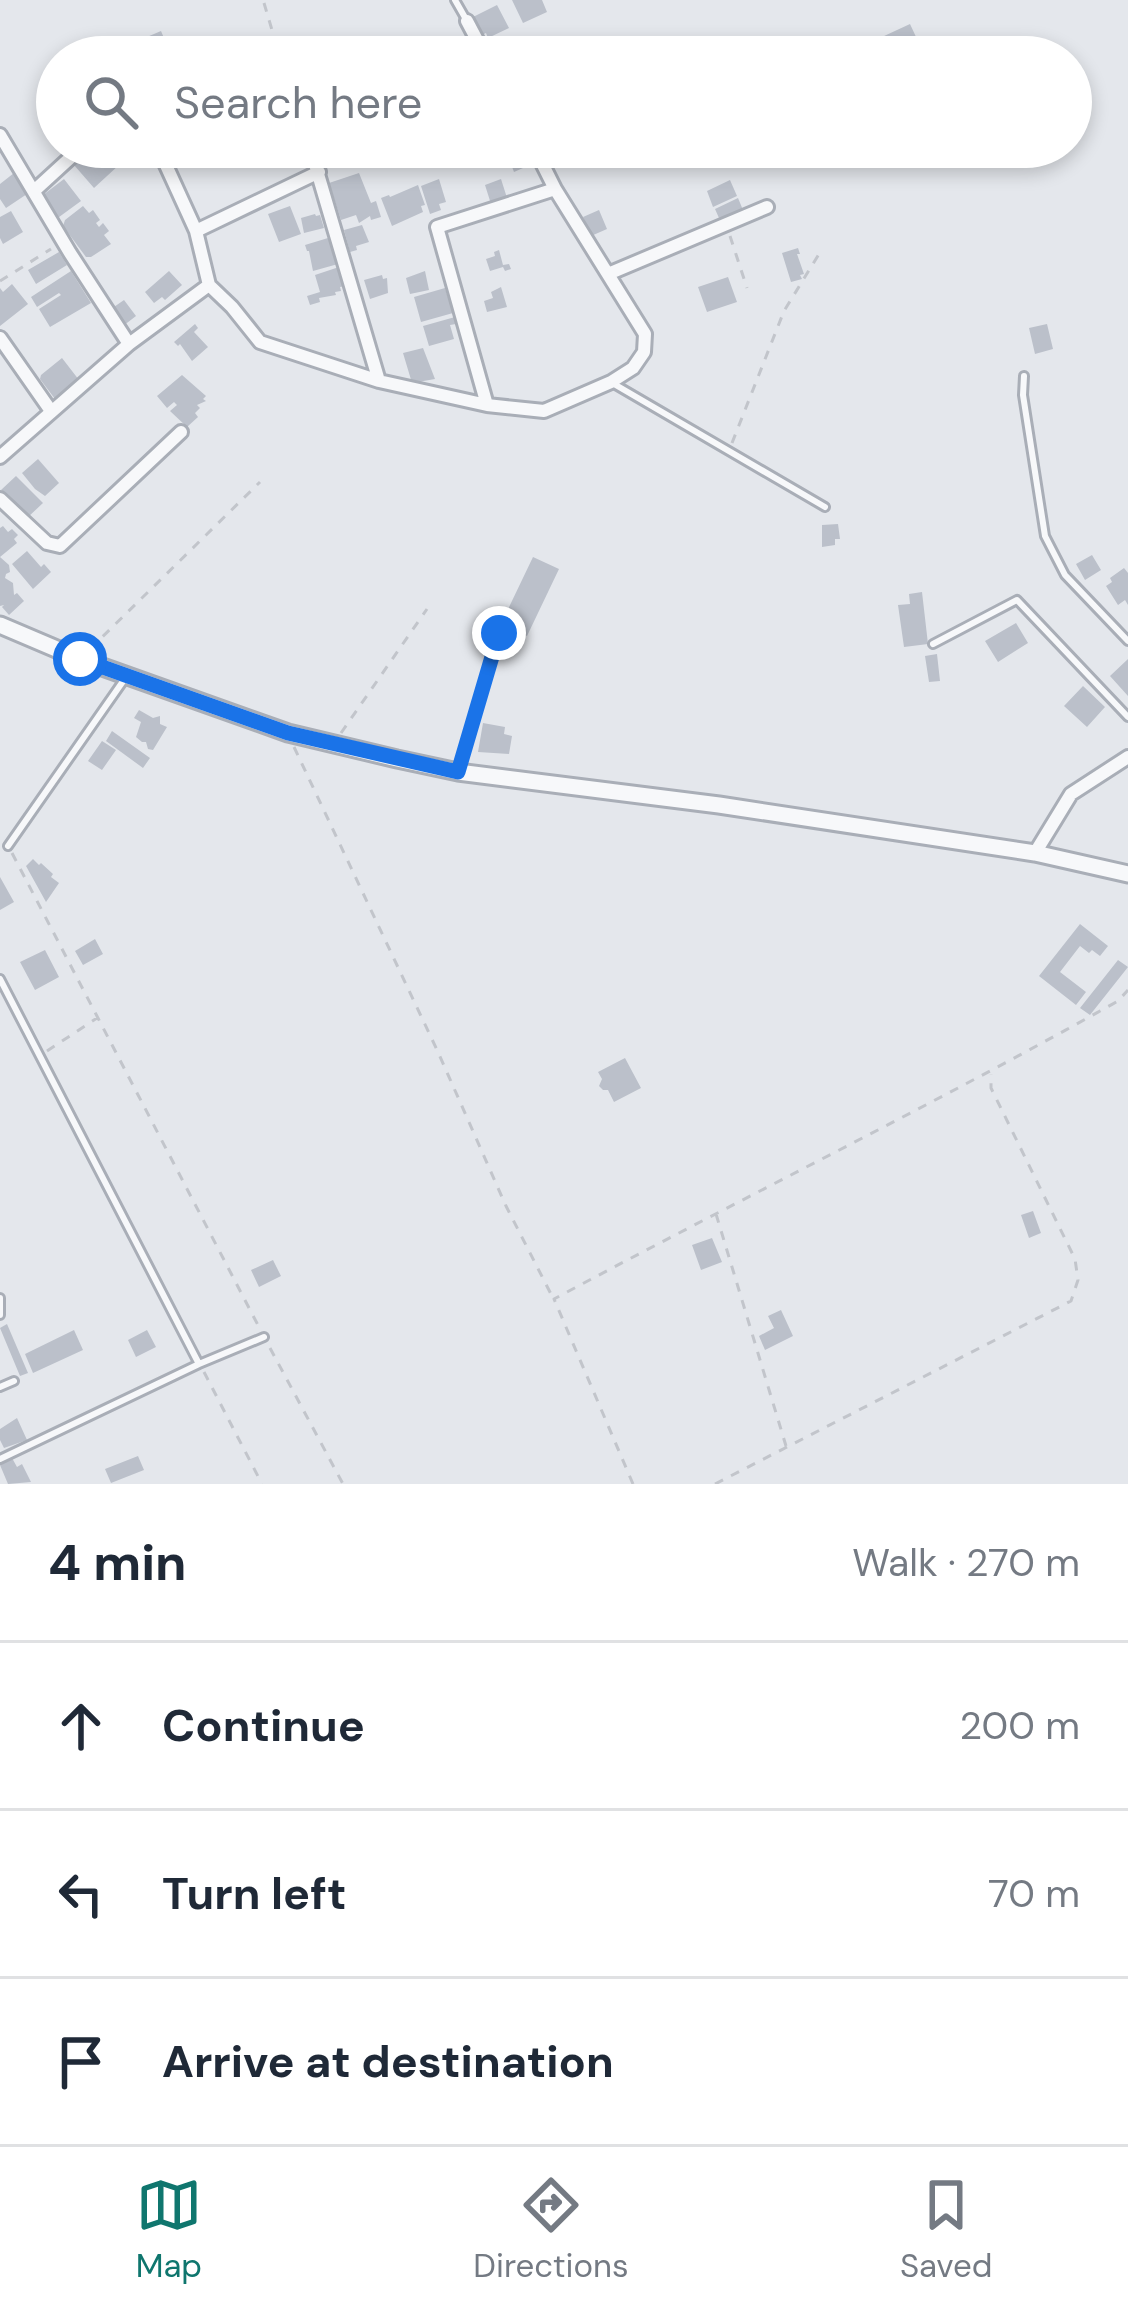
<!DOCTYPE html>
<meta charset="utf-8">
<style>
body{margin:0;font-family:"DM Sans",sans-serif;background:#f6f6f7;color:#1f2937}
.stop{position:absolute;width:36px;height:36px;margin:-27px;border:9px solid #1a73e8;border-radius:50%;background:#fff}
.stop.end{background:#1a73e8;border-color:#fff;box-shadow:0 3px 12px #0008}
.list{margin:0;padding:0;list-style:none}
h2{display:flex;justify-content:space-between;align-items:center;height:156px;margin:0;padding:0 48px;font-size:51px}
h2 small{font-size:39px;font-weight:400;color:#747a83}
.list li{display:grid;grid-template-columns:78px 1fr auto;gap:36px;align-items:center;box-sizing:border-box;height:168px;padding:0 48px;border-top:3px solid #e0e1e3}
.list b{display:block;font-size:45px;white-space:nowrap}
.list em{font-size:39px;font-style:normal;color:#747a83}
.icon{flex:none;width:66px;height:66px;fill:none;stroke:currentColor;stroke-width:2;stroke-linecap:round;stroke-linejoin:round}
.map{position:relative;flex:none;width:1128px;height:1484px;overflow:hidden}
.search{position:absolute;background:#fff;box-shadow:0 6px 18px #0003;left:36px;right:36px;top:36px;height:132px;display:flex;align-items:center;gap:30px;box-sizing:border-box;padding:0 42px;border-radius:66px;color:#747a83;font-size:45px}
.sheet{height:660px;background:#fff}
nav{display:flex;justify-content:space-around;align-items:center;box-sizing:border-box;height:168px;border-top:3px solid #e0e1e3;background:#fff;font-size:33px;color:#747a83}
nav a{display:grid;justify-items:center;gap:6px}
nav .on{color:#0f766e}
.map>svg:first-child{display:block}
</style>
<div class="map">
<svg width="1128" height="1484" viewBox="0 0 1128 1484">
<rect width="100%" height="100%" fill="#e4e7ec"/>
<path fill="#bbc0ca" d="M 512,0 L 542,0 L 547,12 L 523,23 Z
M 497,5 L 509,28 L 488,38 L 486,33 L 482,35 L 473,17 Z
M 910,24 L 924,54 L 918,57 L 876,57 L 869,43 Z
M 161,31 L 172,57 L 117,57 L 114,51 Z
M 95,147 L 109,147 L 114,154 L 122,147 L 128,147 L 132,153 L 94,188 L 74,165 Z
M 524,150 L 529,162 L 523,168 L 514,172 L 508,156 Z
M 14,173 L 27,194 L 6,208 L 0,199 L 0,184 Z
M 359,173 L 371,203 L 376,201 L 381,217 L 371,220 L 370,216 L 359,223 L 356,215 L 341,220 L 329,183 Z
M 64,179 L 81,201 L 55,220 L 50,213 L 54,210 L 43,195 Z
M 439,179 L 446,202 L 439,204 L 441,210 L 430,214 L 421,186 Z
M 501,179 L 508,201 L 491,204 L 485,185 Z
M 730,180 L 737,196 L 713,207 L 707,191 Z
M 418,185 L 425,205 L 421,206 L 423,212 L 392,226 L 381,198 L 389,195 L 390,197 Z
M 738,198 L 743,210 L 719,218 L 715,209 Z
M 83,206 L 89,213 L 93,210 L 100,220 L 96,223 L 99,227 L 103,223 L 109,231 L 104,235 L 111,244 L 91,257 L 86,257 L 63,226 L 65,220 Z
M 290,206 L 301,234 L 279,242 L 268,214 Z
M 599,210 L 607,229 L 591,236 L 583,217 Z
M 11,211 L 23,232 L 3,244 L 0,238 L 0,217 Z
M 315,214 L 316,216 L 320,215 L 324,228 L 304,233 L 301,218 Z
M 362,225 L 369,242 L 356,246 L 357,250 L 350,252 L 344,230 Z
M 328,238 L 338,264 L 313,271 L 309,251 L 307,251 L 305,245 Z
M 798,248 L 800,254 L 797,254 L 804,274 L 800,275 L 802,279 L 791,282 L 782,253 Z
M 499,250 L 503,265 L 509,264 L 511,269 L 505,271 L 503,267 L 490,271 L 486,259 L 495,256 L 494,252 Z
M 59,252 L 67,265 L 36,284 L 28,270 Z
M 339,267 L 345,286 L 340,287 L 341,291 L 335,292 L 336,295 L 319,298 L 320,302 L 310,305 L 307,296 L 320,292 L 315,275 Z
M 71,271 L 91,303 L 50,327 L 39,309 L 61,295 L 59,293 L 37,307 L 31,297 Z
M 169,271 L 182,285 L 165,300 L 162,297 L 154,303 L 145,292 Z
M 425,271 L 429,290 L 410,294 L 406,278 Z
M 382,275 L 383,279 L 387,278 L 388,293 L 370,299 L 364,280 Z
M 728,277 L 737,302 L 707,312 L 698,287 Z
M 12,284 L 28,304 L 0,326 L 0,288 L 3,292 Z
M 501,287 L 507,307 L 487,312 L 484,301 L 493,298 L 491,292 Z
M 445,288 L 453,313 L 421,322 L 414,297 Z
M 124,300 L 136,316 L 123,326 L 111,309 Z
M 455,317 L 456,324 L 450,325 L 454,339 L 429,346 L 423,326 Z
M 195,324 L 198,328 L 194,332 L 208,347 L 192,361 L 180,344 L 178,346 L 174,342 Z
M 1047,324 L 1053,349 L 1035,354 L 1029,328 Z
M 423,348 L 435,379 L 412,383 L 403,353 Z
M 62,358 L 79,380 L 71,385 L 73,388 L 55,399 L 40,379 L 41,375 Z
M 182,375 L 206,396 L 203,399 L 206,401 L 197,405 L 200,408 L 195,413 L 198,417 L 187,427 L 170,411 L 177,405 L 174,402 L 167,408 L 157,396 Z
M 38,459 L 59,483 L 45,496 L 35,489 L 22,473 Z
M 16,476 L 43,503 L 27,518 L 1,490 Z
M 838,524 L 840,539 L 835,539 L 835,545 L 822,547 L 822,525 Z
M 3,526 L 8,532 L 12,529 L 18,535 L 14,539 L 17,543 L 0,557 L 9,565 L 10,572 L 6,574 L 5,578 L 13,583 L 14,595 L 17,593 L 24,601 L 9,615 L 2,607 L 4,605 L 0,606 L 0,528 Z
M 27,551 L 41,567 L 44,564 L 51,572 L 33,589 L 12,564 Z
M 1092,555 L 1101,570 L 1085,580 L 1076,564 Z
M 533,557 L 559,569 L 527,636 L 501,624 Z
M 1124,568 L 1128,573 L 1128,605 L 1125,600 L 1118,605 L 1106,586 L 1112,582 L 1110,578 Z
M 922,592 L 928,644 L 904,647 L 898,605 L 910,604 L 909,594 Z
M 1016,623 L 1028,643 L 998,662 L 985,641 Z
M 937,654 L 940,681 L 929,682 L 925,656 Z
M 1128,659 L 1128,696 L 1110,676 Z
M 1083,686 L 1105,707 L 1087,727 L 1064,706 Z
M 139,710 L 153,718 L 160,716 L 160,724 L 167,727 L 153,750 L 148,749 L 146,742 L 142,742 L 136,737 L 141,722 L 134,718 Z
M 483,723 L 505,727 L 504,734 L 512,736 L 509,754 L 478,752 Z
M 112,731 L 150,758 L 143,768 L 106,741 Z
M 102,741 L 116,750 L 102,770 L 88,761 Z
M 33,859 L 39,865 L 41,863 L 53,874 L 51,877 L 59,883 L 46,902 L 26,866 Z
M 0,877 L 14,902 L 0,910 Z
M 1080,924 L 1108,946 L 1100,956 L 1092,950 L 1089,953 L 1080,946 L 1060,972 L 1086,992 L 1076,1005 L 1039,976 Z
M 95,939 L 103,954 L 83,965 L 75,951 Z
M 45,950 L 59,977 L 35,990 L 20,962 Z
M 1118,960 L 1128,967 L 1090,1015 L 1080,1008 Z
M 625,1058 L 641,1088 L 614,1102 L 608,1090 L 603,1090 L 599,1086 L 602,1079 L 598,1072 Z
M 1033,1211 L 1041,1233 L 1029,1238 L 1021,1215 Z
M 712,1238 L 722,1262 L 701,1270 L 692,1245 Z
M 273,1260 L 281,1276 L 259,1287 L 251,1270 Z
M 781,1310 L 793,1336 L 765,1350 L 759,1336 L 774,1328 L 768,1316 Z
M 7,1324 L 28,1373 L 20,1376 L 0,1328 Z
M 74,1330 L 83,1350 L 33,1373 L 25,1354 Z
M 147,1330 L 156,1347 L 136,1357 L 128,1340 Z
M 17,1418 L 27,1440 L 4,1448 L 0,1440 L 0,1429 Z
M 138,1456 L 144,1470 L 111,1483 L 105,1469 Z
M 12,1458 L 17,1467 L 22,1464 L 31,1482 L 8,1484 L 0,1465 Z"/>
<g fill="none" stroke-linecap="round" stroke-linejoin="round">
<defs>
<path id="service" d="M 455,0 L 467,21
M 1024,376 L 1023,395 L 1045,536 L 1065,575 L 1128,641
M 614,384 L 825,507
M 933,644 L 1017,600 L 1128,717
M 459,769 L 499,633
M 8,846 L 126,677
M 0,979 L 199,1364
M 0,1298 L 0,1315
M 0,1387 L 14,1381
M 0,1459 L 199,1364 L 264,1337"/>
<path id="minor" d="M 467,21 L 486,57
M 0,135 L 70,253 L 129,344
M 160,147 L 160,152 L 196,231 L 209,285
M 310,147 L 379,381
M 539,157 L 567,147
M 34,191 L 82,147
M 196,231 L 319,172
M 608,274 L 767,207
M 0,338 L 51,411
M 487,405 L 437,227 L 555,189
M 0,457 L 129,344 L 209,285 L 232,307 L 260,342 L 379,381 L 487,405 L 544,411 L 611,382 L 633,368 L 644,352 L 645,334 L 555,189 L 534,147
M 0,499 L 47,543 L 60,546 L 181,432
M 1035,853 L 1071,794 L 1128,757"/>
<path id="tertiary" d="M 0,625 L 80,659 L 288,733 L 397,759 L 458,772 L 719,805 L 1035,853 L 1128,874"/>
</defs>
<use href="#service" stroke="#a9aeb7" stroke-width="12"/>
<use href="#minor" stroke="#a9aeb7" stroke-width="18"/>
<use href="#tertiary" stroke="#a9aeb7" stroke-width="21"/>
<path stroke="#c2c5cb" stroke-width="3" stroke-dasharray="9 9" stroke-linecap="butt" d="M 264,3 L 280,57
M 730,236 L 747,288
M 0,281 L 51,249
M 732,443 L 784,311 L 819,254
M 90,649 L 260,482
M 341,733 L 427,609
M 294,747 L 438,1052 L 506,1206 L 553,1298
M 12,853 L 260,1329
M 47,1051 L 97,1018
M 716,1214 L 786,1446
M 270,1348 L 343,1484
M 204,1372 L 262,1484
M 633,1484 L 554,1299 C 742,1198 933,1105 1118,1001 L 1128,990
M 715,1484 L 1071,1301 L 1078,1280 L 1075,1259 L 991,1088 L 991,1074"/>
<use href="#service" stroke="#f7f8fa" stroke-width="6"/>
<use href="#minor" stroke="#f7f8fa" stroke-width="12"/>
<use href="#tertiary" stroke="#f7f8fa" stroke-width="15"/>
</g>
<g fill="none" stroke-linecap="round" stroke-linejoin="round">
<path stroke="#1a73e8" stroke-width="15" d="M 80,659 L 288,733 L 458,772 L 499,633"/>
</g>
</svg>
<div class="stop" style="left:80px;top:659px"></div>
<div class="stop end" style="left:499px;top:633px"></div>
<div class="search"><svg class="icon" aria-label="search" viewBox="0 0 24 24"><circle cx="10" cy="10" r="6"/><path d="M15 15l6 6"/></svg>Search here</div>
</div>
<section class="sheet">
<h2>4 min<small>Walk · 270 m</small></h2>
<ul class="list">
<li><svg class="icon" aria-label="ahead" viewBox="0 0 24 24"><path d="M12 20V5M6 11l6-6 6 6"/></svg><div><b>Continue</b></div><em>200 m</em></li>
<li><svg class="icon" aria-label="left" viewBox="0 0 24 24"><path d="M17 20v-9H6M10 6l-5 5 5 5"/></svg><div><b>Turn left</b></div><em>70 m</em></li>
<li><svg class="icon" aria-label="arrive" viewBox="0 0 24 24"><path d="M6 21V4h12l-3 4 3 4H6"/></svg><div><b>Arrive at destination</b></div></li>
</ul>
</section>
<nav>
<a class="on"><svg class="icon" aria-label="map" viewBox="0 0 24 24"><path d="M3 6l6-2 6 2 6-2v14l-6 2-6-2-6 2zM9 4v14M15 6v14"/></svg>Map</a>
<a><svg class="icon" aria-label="directions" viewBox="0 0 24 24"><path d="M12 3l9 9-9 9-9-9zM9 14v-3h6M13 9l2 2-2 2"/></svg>Directions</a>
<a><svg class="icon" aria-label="saved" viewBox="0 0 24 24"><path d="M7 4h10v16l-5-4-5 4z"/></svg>Saved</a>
</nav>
